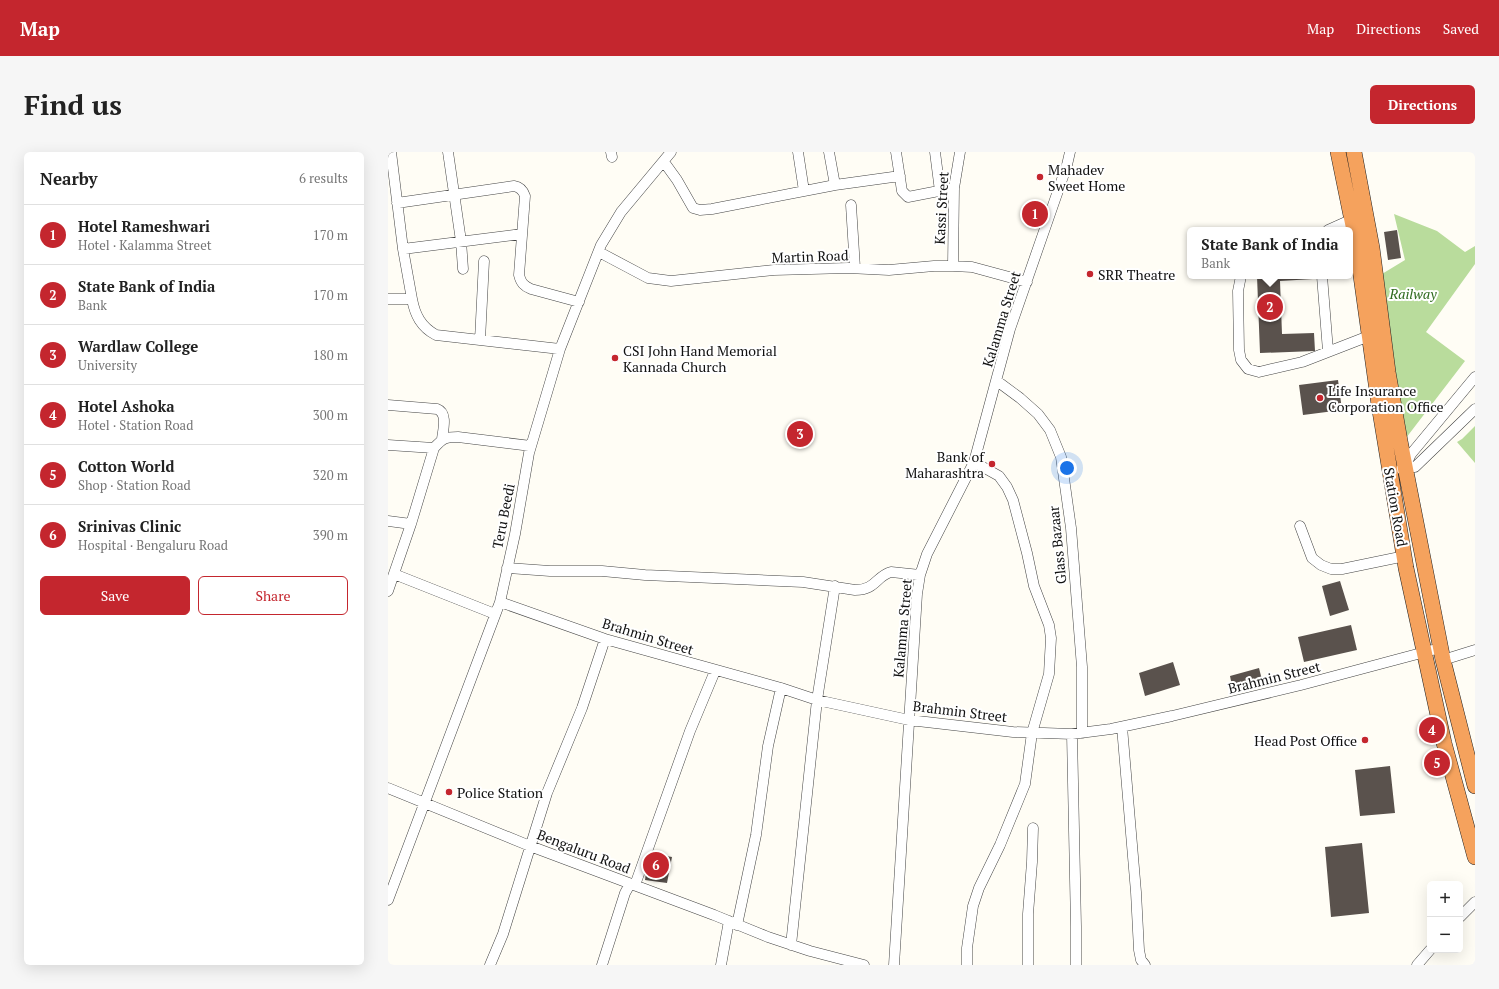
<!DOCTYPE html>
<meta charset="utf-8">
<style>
body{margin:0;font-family:"PT Serif",serif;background:#f6f6f6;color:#222}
.controls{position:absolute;right:12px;bottom:12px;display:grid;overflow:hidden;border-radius:6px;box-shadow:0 4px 16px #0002}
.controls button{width:36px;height:36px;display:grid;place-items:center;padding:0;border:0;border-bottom:1px solid #e0e0e0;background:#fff;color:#222;font:20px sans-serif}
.you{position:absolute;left:679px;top:316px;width:14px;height:14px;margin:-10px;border:3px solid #fff;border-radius:50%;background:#1a73e8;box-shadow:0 0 0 6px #1a73e833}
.badge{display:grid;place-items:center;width:26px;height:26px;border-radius:50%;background:#c4262e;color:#fff;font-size:13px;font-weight:700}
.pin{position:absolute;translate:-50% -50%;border:2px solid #fff;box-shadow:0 1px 4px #0006}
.popup{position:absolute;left:799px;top:75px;width:166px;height:52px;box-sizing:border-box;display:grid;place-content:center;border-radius:6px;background:#fff;filter:drop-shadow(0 1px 3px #0005);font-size:13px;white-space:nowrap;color:#767676}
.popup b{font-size:15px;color:#222}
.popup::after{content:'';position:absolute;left:50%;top:100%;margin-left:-8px;border:8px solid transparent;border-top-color:#fff}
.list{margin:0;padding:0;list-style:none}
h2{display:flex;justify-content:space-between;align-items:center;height:52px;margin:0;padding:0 16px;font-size:17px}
h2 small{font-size:13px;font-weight:400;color:#767676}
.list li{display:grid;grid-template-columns:26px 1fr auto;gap:12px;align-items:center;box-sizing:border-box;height:60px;padding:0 16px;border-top:1px solid #e0e0e0}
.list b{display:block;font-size:15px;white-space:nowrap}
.list p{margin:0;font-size:13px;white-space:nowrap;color:#767676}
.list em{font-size:13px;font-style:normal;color:#767676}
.actions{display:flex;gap:8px;padding:12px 16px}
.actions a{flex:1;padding:9px 0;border:1px solid #c4262e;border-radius:6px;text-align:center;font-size:14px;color:#c4262e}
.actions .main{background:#c4262e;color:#fff}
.map{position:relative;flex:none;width:1087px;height:813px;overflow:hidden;border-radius:6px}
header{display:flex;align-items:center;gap:24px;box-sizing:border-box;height:56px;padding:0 20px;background:#c4262e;color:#fff}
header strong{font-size:19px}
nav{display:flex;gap:22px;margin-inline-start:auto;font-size:14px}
.intro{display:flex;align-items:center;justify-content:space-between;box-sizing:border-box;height:96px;padding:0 24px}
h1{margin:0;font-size:28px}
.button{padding:10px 18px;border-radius:6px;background:#c4262e;color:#fff;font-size:14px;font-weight:700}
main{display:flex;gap:24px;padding:0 24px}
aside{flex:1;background:#fff;border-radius:6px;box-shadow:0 4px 16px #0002}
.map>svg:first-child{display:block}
</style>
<header>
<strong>Map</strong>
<nav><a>Map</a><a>Directions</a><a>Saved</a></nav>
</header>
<div class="intro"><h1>Find us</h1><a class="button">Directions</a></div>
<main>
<aside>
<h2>Nearby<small>6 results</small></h2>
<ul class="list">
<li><span class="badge">1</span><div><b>Hotel Rameshwari</b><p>Hotel · Kalamma Street</p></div><em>170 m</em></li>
<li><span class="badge">2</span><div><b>State Bank of India</b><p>Bank</p></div><em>170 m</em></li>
<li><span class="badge">3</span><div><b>Wardlaw College</b><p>University</p></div><em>180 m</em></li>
<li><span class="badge">4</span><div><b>Hotel Ashoka</b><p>Hotel · Station Road</p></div><em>300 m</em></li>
<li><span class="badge">5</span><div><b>Cotton World</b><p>Shop · Station Road</p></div><em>320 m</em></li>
<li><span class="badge">6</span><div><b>Srinivas Clinic</b><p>Hospital · Bengaluru Road</p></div><em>390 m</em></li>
</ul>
<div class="actions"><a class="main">Save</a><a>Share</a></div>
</aside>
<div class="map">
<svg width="1087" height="813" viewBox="0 0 1087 813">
<rect width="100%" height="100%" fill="#fffdf5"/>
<path fill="#b9dc9c" d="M 1006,62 L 1049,79 L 1077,100 L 1087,94 L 1087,112 L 1038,180 L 1077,209 L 1018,286 L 989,125 L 1017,108 Z
M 1087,274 L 1087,311 L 1069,290 L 1074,287 Z"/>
<path fill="#5a524d" d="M 1009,78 L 1013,106 L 1000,108 L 996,80 Z
M 869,124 L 925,124 L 925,127 L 892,129 L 894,182 L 926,181 L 927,199 L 872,201 Z
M 950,228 L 954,258 L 915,263 L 911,233 Z
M 952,429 L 961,458 L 942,464 L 934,434 Z
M 963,473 L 969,498 L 916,510 L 910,485 Z
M 785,510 L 792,533 L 757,544 L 751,521 Z
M 871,516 L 875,532 L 845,539 L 842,524 Z
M 1002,614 L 1007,661 L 972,664 L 967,618 Z
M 974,691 L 981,761 L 943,765 L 937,695 Z
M 261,701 L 284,705 L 279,731 L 257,728 Z"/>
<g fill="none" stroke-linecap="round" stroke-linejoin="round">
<defs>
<path id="minor" d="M 3,0 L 15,97 L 24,147 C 27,163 33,175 48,183 L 172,197
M 60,0 L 73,89 L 75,117
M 223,0 L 224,5
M 410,0 L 416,39
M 441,0 L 447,33
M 508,0 L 514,39 L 520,45 L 566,36
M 547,0 L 552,39
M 276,10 L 289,28 L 305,56 L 312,58 L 324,57 L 447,33 L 512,24
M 9,51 L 126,34 C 132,35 135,38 137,44 L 131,123 C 133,131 136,134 143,137 L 191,150
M 463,53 L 467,116
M 940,78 L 969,65
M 15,97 L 134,82
M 211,100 L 260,126 L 283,129 L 386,118 L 460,116 L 501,118 L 546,114 L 565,114 L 584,115 L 639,130
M 565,114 L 566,36 L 572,0
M 853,124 L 850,139 L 851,198 L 853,208 L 860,217 L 871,220 L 914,210 L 981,184
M 934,124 L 940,199
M 0,147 L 24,147
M 92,188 L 96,109
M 609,229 L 632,246 L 650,262 L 662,278 L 673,305 L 683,376 L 694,515 L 694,581
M 0,253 L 49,257 C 60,261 55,278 54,287
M 0,293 L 46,296
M 1017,315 L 1023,302 L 1087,225
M 1013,317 L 1017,315 L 1027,315 L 1087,257
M 0,369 L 23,372
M 912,374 L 924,406 L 933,413 L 943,417 L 954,417 L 1017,404
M 119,416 L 162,419 L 214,419 L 257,423 L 415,430 L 467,438 C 488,438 488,424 503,420 L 532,423
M 6,422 L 107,462
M 0,439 L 23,372 L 46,296 C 55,286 57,285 70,285 L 143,294
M 112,450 L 217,487 L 393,536 L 429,548 L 521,568 L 625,580 L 684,582 L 723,577 L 784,564 L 913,533 L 1052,496
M 1055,508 L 1087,498
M 734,575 L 748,740 L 751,798 L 753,808 L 757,813
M 684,582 L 688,774 L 688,813
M 0,636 L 142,694 L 326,763 L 380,785 L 422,799 L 476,813
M 247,733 L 302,579 L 327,519
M 0,748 L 112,450 L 127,382 L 141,301 L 172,197 L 213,93 L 233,60 L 283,0
M 1072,765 L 1087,750
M 349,773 L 368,683 L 380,594 L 393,536
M 403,793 L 429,548 L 447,434
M 102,813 L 115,782 L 159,641 L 194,556 L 217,487
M 214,813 L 237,741 L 242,732
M 333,813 L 341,769
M 506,813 L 529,442 L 532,423 L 539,402 L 586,310 L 622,177 L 679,13 L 682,0
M 579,813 L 579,796 L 585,754 L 591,736 L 612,693 L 637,632 L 644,581 L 661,522 L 663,486 L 661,473 L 646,434 L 639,401 L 625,348 L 619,335 L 611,324 L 586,310
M 640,813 L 640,762 L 644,710 L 645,676
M 1029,813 L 1042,798"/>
<path id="highway" d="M 950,0 L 968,88 L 991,253 L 1018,416 L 1056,591 L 1087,705
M 966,0 L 984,96 L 1000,220 L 1012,289 L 1055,508 L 1087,634"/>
</defs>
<use href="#minor" stroke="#444" stroke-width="11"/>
<use href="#highway" stroke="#222" stroke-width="16"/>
<use href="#minor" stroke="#fff" stroke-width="10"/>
<use href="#highway" stroke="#f5a25d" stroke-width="15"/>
</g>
<g fill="#c4262e" stroke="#fff" stroke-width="1.5">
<circle cx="652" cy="25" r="4"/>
<circle cx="702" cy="122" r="4"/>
<circle cx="227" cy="206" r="4"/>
<circle cx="932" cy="246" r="4"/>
<circle cx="604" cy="312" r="4"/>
<circle cx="977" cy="588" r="4"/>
<circle cx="61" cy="640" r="4"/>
</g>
<g text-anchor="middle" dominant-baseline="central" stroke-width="4" stroke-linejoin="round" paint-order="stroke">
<g font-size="14" fill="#111" stroke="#fff" text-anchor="start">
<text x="660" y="17">Mahadev<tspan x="660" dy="16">Sweet Home</tspan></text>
<text x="710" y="122">SRR Theatre</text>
<text x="235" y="198">CSI John Hand Memorial<tspan x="235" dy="16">Kannada Church</tspan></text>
<text x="940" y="238">Life Insurance<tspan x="940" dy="16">Corporation Office</tspan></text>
<text x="596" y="304" text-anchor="end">Bank of<tspan x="596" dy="16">Maharashtra</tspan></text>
<text x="969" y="588" text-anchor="end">Head Post Office</text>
<text x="69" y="640">Police Station</text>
</g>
<g font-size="14" fill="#111" stroke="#fff">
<text transform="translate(553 56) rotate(-87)">Kassi Street</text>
<text transform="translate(422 104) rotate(-2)">Martin Road</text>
<text transform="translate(613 167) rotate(-73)">Kalamma Street</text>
<text transform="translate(1008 355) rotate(80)">Station Road</text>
<text transform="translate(115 364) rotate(-79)">Teru Beedi</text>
<text transform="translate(669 393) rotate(-96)">Glass Bazaar</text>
<text transform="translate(514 476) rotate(-85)">Kalamma Street</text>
<text transform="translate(260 484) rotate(17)">Brahmin Street</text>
<text transform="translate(886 525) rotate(-14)">Brahmin Street</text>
<text transform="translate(572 559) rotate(7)">Brahmin Street</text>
<text transform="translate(196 699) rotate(21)">Bengaluru Road</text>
</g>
<g font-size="14" font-style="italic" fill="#2f6b1f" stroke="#fff">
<text x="1025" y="141">Railway</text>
</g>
</g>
</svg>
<div class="controls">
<button>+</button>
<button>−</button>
</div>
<div class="you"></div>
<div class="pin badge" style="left:647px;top:62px">1</div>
<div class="pin badge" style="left:882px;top:155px">2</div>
<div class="popup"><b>State Bank of India</b>Bank</div>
<div class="pin badge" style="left:412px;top:282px">3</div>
<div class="pin badge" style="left:1044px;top:578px">4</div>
<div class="pin badge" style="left:1049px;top:611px">5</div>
<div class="pin badge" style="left:268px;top:713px">6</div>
</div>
</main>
